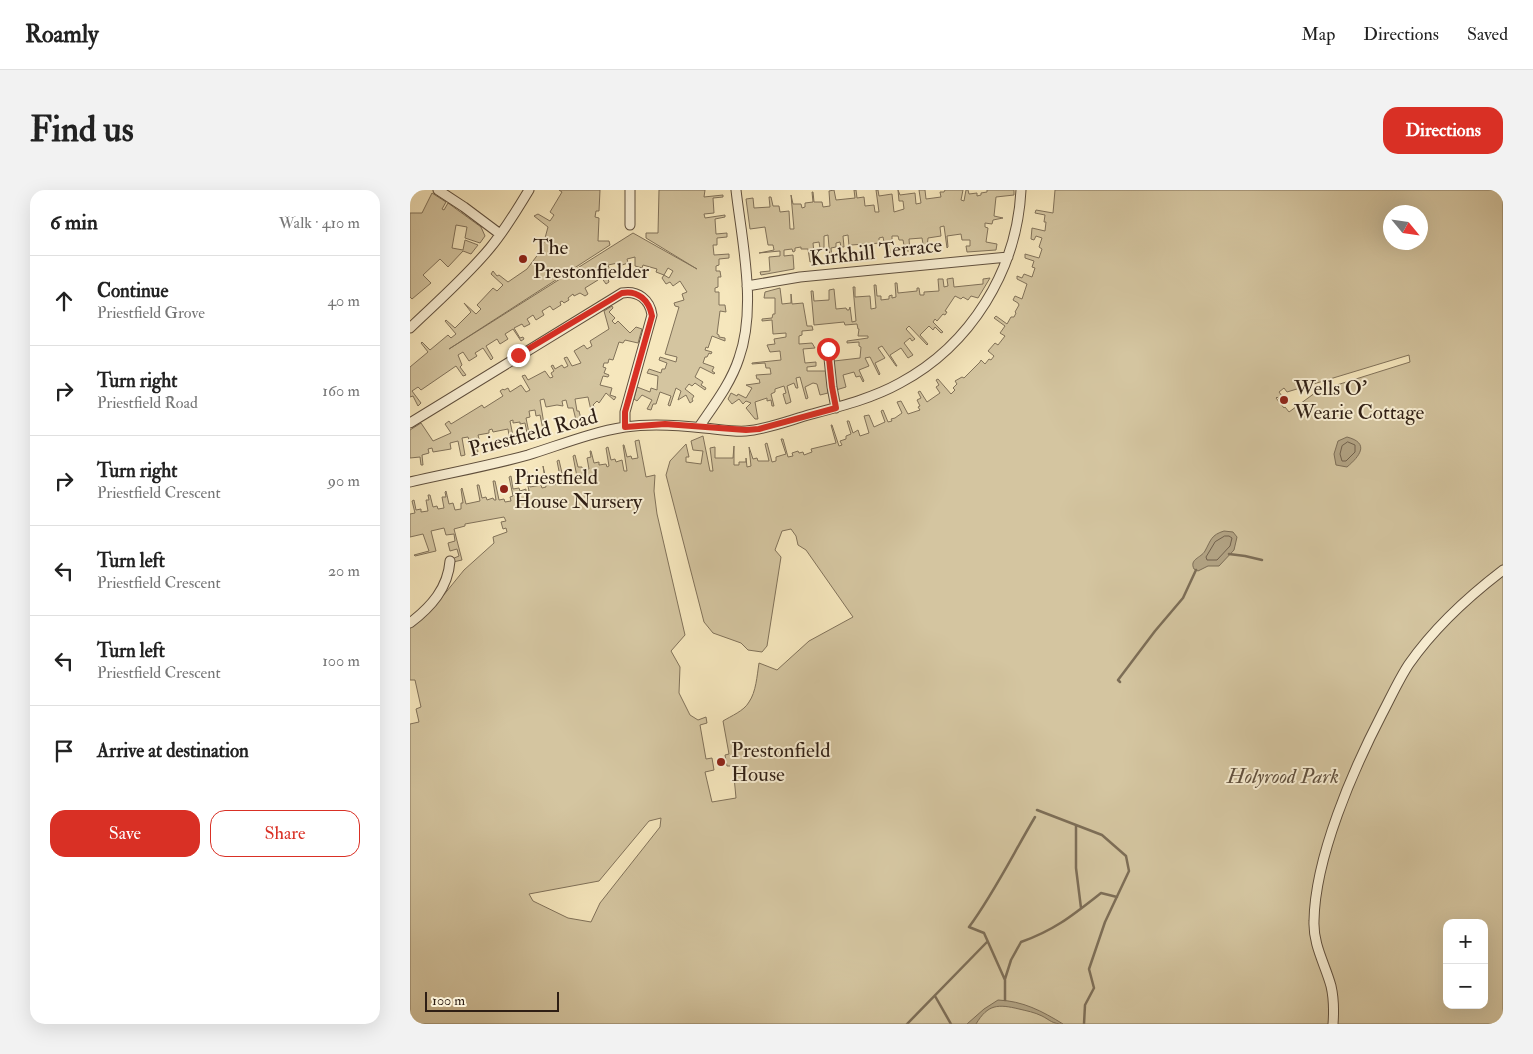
<!DOCTYPE html>
<meta charset="utf-8">
<style>
body{margin:0;font-family:"IM FELL Double Pica",serif;background:#f2f2f2;color:#222}
.controls{position:absolute;right:15px;bottom:15px;display:grid;overflow:hidden;border-radius:10px;box-shadow:0 5px 20px #0002}
.controls button{width:45px;height:45px;display:grid;place-items:center;padding:0;border:0;border-bottom:1px solid #e0e0e0;background:#fff;color:#222;font:25px sans-serif}
.compass{position:absolute;left:973px;top:15px;width:45px;height:45px;border-radius:50%;background:#fff;box-shadow:0 5px 20px #0002;rotate:119deg}
.scale{position:absolute;left:15px;bottom:12px;width:134px;box-sizing:border-box;padding-left:5px;border:2px solid #2e1e14;border-top:0;font-size:14px;line-height:18px;white-space:nowrap;color:#2e1e14;-webkit-text-stroke:4px #f9efd4;paint-order:stroke}
.stop{position:absolute;width:15px;height:15px;margin:-11px;border:4px solid #d93025;border-radius:50%;background:#fff}
.stop.end{background:#d93025;border-color:#fff;box-shadow:0 1px 5px #0008}
.list{margin:0;padding:0;list-style:none}
h2{display:flex;justify-content:space-between;align-items:center;height:65px;margin:0;padding:0 20px;font-size:21px}
h2 small{font-size:16px;font-weight:400;color:#767676}
.list li{display:grid;grid-template-columns:32px 1fr auto;gap:15px;align-items:center;box-sizing:border-box;height:90px;padding:0 20px;border-top:1px solid #e0e0e0}
.list b{display:block;font-size:19px;white-space:nowrap}
.list p{margin:0;font-size:16px;white-space:nowrap;color:#767676}
.list em{font-size:16px;font-style:normal;color:#767676}
.actions{display:flex;gap:10px;padding:15px 20px}
.actions a{flex:1;padding:11px 0;border:1px solid #d93025;border-radius:15px;text-align:center;font-size:18px;color:#d93025}
.actions .main{background:#d93025;color:#fff}
.icon{flex:none;width:28px;height:28px;fill:none;stroke:currentColor;stroke-width:2;stroke-linecap:round;stroke-linejoin:round}
.map{position:relative;flex:none;width:1093px;height:834px;overflow:hidden;border-radius:15px}
header{display:flex;align-items:center;gap:30px;box-sizing:border-box;height:70px;padding:0 25px;background:#fff;border-bottom:1px solid #e0e0e0}
header strong{font-size:24px}
nav{display:flex;gap:28px;margin-inline-start:auto;font-size:18px}
.intro{display:flex;align-items:center;justify-content:space-between;box-sizing:border-box;height:120px;padding:0 30px}
h1{margin:0;font-size:35px}
.button{padding:12px 22px;border-radius:15px;background:#d93025;color:#fff;font-size:18px;font-weight:700}
main{display:flex;gap:30px;padding:0 30px}
aside{flex:1;background:#fff;border-radius:15px;box-shadow:0 5px 20px #0002}
.map>svg:first-child{display:block}
</style>
<header>
<strong>Roamly</strong>
<nav><a>Map</a><a>Directions</a><a>Saved</a></nav>
</header>
<div class="intro"><h1>Find us</h1><a class="button">Directions</a></div>
<main>
<aside>
<h2>6 min<small>Walk · 410 m</small></h2>
<ul class="list">
<li><svg class="icon" aria-label="ahead" viewBox="0 0 24 24"><path d="M12 20V5M6 11l6-6 6 6"/></svg><div><b>Continue</b><p>Priestfield Grove</p></div><em>40 m</em></li>
<li><svg class="icon" aria-label="right" viewBox="0 0 24 24"><path d="M7 20v-9h11M14 6l5 5-5 5"/></svg><div><b>Turn right</b><p>Priestfield Road</p></div><em>160 m</em></li>
<li><svg class="icon" aria-label="right" viewBox="0 0 24 24"><path d="M7 20v-9h11M14 6l5 5-5 5"/></svg><div><b>Turn right</b><p>Priestfield Crescent</p></div><em>90 m</em></li>
<li><svg class="icon" aria-label="left" viewBox="0 0 24 24"><path d="M17 20v-9H6M10 6l-5 5 5 5"/></svg><div><b>Turn left</b><p>Priestfield Crescent</p></div><em>20 m</em></li>
<li><svg class="icon" aria-label="left" viewBox="0 0 24 24"><path d="M17 20v-9H6M10 6l-5 5 5 5"/></svg><div><b>Turn left</b><p>Priestfield Crescent</p></div><em>100 m</em></li>
<li><svg class="icon" aria-label="arrive" viewBox="0 0 24 24"><path d="M6 21V4h12l-3 4 3 4H6"/></svg><div><b>Arrive at destination</b></div></li>
</ul>
<div class="actions"><a class="main">Save</a><a>Share</a></div>
</aside>
<div class="map">
<svg width="1093" height="834" viewBox="0 0 1093 834">
<rect width="100%" height="100%" fill="#f6e7bd"/>
<filter id="stains"><feTurbulence type="fractalNoise" baseFrequency=".004" numOctaves="4"/><feColorMatrix values="0 0 0 0 .2 0 0 0 0 .09 0 0 0 0 .02 0 0 0 .5 -.17"/></filter>
<radialGradient id="worn" r=".72"><stop offset=".6" stop-color="#630" stop-opacity="0"/><stop offset="1" stop-color="#630" stop-opacity=".3"/></radialGradient>
<path fill="#d4c5a0" stroke="#81725a" fill-rule="evenodd" d="M 149,0 L 190,0 L 189,21 L 186,21 L 185,27 L 189,28 L 188,51 L 199,51 L 200,55 L 39,159 L 223,43 L 287,79 L 236,48 L 236,43 L 248,43 L 249,0 L 295,0 L 294,7 L 313,5 L 313,7 L 303,8 L 304,23 L 294,24 L 295,28 L 315,25 L 315,27 L 305,29 L 306,44 L 317,43 L 317,47 L 307,48 L 307,55 L 303,55 L 304,65 L 319,64 L 319,68 L 309,69 L 309,75 L 306,76 L 306,81 L 310,81 L 311,87 L 308,87 L 308,97 L 305,98 L 305,102 L 309,102 L 309,115 L 315,115 L 316,122 L 310,121 L 307,144 L 309,145 L 309,147 L 315,148 L 315,151 L 302,146 L 298,158 L 296,157 L 295,160 L 302,162 L 301,164 L 299,163 L 297,167 L 295,167 L 293,173 L 304,177 L 302,181 L 305,183 L 304,184 L 290,177 L 285,187 L 293,192 L 291,195 L 296,198 L 295,200 L 285,193 L 282,196 L 279,194 L 275,199 L 284,206 L 282,209 L 283,211 L 280,213 L 276,205 L 268,210 L 271,201 L 266,198 L 260,216 L 258,215 L 261,206 L 250,202 L 246,214 L 243,214 L 241,220 L 237,219 L 242,210 L 232,205 L 227,211 L 224,209 L 227,197 L 240,202 L 241,198 L 247,200 L 248,186 L 237,183 L 239,179 L 251,183 L 252,179 L 255,179 L 257,173 L 249,170 L 250,167 L 266,172 L 267,167 L 255,164 L 269,117 L 265,116 L 264,113 L 274,110 L 272,104 L 277,102 L 270,91 L 263,96 L 260,92 L 256,94 L 252,88 L 254,85 L 259,88 L 263,81 L 258,78 L 254,85 L 246,82 L 247,79 L 233,75 L 232,78 L 225,76 L 225,67 L 217,69 L 218,73 L 209,76 L 208,73 L 198,75 L 200,81 L 196,83 L 199,92 L 196,94 L 189,84 L 186,87 L 188,90 L 175,98 L 178,104 L 175,106 L 170,103 L 164,106 L 163,104 L 158,108 L 159,110 L 154,113 L 152,111 L 150,112 L 151,115 L 143,120 L 140,116 L 132,121 L 134,125 L 126,130 L 123,125 L 117,129 L 120,134 L 114,137 L 112,134 L 104,138 L 110,148 L 113,147 L 114,149 L 111,151 L 103,139 L 95,144 L 98,149 L 90,154 L 87,149 L 76,156 L 83,168 L 81,170 L 73,158 L 65,163 L 67,166 L 59,171 L 53,162 L 48,165 L 52,175 L 50,177 L 56,185 L 53,186 L 46,176 L 11,200 L 8,197 L 2,201 L 11,213 L 8,216 L 3,206 L 0,207 L 0,177 L 18,162 L 11,153 L 12,152 L 20,160 L 38,145 L 41,148 L 46,144 L 35,131 L 36,130 L 45,138 L 61,122 L 54,113 L 66,124 L 71,119 L 67,115 L 83,98 L 87,101 L 93,95 L 81,84 L 83,81 L 87,86 L 89,85 L 98,92 L 117,79 L 132,59 L 138,37 L 124,26 L 128,24 L 140,31 L 144,25 L 140,22 L 152,2 Z
M 424,0 L 426,10 L 445,8 L 444,0 L 446,0 L 447,8 L 454,7 L 455,16 L 464,15 L 465,22 L 469,22 L 466,0 L 468,0 L 469,6 L 482,4 L 484,22 L 494,19 L 493,11 L 489,11 L 488,0 L 490,5 L 505,3 L 506,14 L 511,13 L 509,0 L 515,0 L 516,9 L 531,7 L 530,2 L 534,2 L 535,0 L 553,0 L 551,10 L 554,11 L 556,0 L 558,0 L 559,4 L 567,3 L 567,6 L 571,5 L 571,3 L 577,2 L 577,0 L 604,0 L 604,5 L 586,7 L 584,26 L 593,28 L 583,30 L 582,34 L 575,33 L 575,37 L 578,38 L 576,52 L 587,54 L 586,60 L 557,62 L 556,56 L 560,56 L 560,50 L 552,50 L 551,44 L 537,46 L 538,57 L 537,58 L 534,36 L 530,37 L 531,46 L 518,48 L 517,59 L 514,60 L 512,48 L 499,49 L 500,61 L 495,61 L 493,50 L 489,50 L 488,46 L 482,46 L 482,51 L 479,52 L 480,63 L 479,63 L 477,52 L 474,52 L 473,47 L 469,48 L 469,53 L 460,54 L 461,65 L 456,66 L 455,54 L 441,55 L 441,67 L 440,67 L 438,45 L 433,46 L 434,57 L 431,57 L 430,52 L 426,53 L 426,57 L 421,58 L 422,69 L 420,69 L 418,45 L 414,46 L 414,58 L 410,58 L 409,52 L 403,53 L 404,63 L 401,63 L 402,71 L 400,72 L 398,59 L 391,59 L 391,57 L 385,58 L 385,61 L 383,62 L 382,59 L 374,60 L 374,66 L 383,65 L 384,79 L 351,85 L 350,82 L 360,81 L 359,67 L 370,66 L 370,61 L 349,63 L 364,60 L 363,55 L 358,55 L 355,37 L 340,39 L 336,9 L 343,8 L 344,18 L 360,17 L 359,7 L 361,7 L 363,16 L 369,16 L 370,22 L 379,21 L 380,39 L 384,39 L 381,5 L 383,14 L 391,14 L 392,18 L 395,17 L 395,13 L 403,12 L 402,2 L 403,2 L 404,12 L 412,12 L 413,17 L 420,16 L 419,1 Z
M 645,0 L 1093,0 L 1093,834 L 0,834 L 0,534 L 9,532 L 6,519 L 11,517 L 5,490 L 0,490 L 0,436 L 24,417 L 54,380 L 84,353 L 83,347 L 97,342 L 96,338 L 93,339 L 91,332 L 96,331 L 94,327 L 55,334 L 55,336 L 44,339 L 52,370 L 43,372 L 42,369 L 49,366 L 47,359 L 40,361 L 38,353 L 45,351 L 44,344 L 36,345 L 34,338 L 21,341 L 26,361 L 5,366 L 4,365 L 19,361 L 13,344 L 0,347 L 0,324 L 5,323 L 2,311 L 4,310 L 6,320 L 11,319 L 11,322 L 18,321 L 16,310 L 19,310 L 18,305 L 20,305 L 23,317 L 27,316 L 28,319 L 34,318 L 32,307 L 36,307 L 35,302 L 36,301 L 39,314 L 43,313 L 45,320 L 51,319 L 51,313 L 53,313 L 51,299 L 52,298 L 56,314 L 70,311 L 67,295 L 69,295 L 72,308 L 76,307 L 77,310 L 83,308 L 84,310 L 86,310 L 83,291 L 85,291 L 89,310 L 94,309 L 95,312 L 101,311 L 100,307 L 103,306 L 99,287 L 101,286 L 103,299 L 109,298 L 110,301 L 116,299 L 116,302 L 119,301 L 115,282 L 117,281 L 120,297 L 131,295 L 132,298 L 136,297 L 133,276 L 136,289 L 140,288 L 142,295 L 148,294 L 148,292 L 151,291 L 147,271 L 149,270 L 152,283 L 157,282 L 158,285 L 163,284 L 165,292 L 168,292 L 163,266 L 165,265 L 168,277 L 172,277 L 173,280 L 179,279 L 177,268 L 181,267 L 180,261 L 181,261 L 184,273 L 189,272 L 189,275 L 196,274 L 197,277 L 199,276 L 196,258 L 198,257 L 201,270 L 205,269 L 206,272 L 212,270 L 214,281 L 217,281 L 213,255 L 214,255 L 217,267 L 221,266 L 222,269 L 228,268 L 225,251 L 229,250 L 236,287 L 245,285 L 244,301 L 247,324 L 275,445 L 261,461 L 270,477 L 269,503 L 280,525 L 288,530 L 296,527 L 297,533 L 290,535 L 296,569 L 302,568 L 304,580 L 295,582 L 302,612 L 326,608 L 323,576 L 317,576 L 315,565 L 319,564 L 313,531 C 321,526 334,521 339,512 C 346,502 347,486 349,473 L 367,480 L 399,451 L 443,427 L 396,360 L 388,355 L 386,346 L 381,339 L 372,341 L 365,360 L 371,367 L 357,456 L 352,462 L 338,460 L 331,453 L 303,443 L 294,432 L 256,285 L 260,271 L 276,254 L 279,267 L 276,267 L 276,272 L 291,274 L 293,261 L 283,260 L 281,251 L 293,246 L 300,281 L 303,281 L 300,258 L 305,257 L 305,268 L 323,268 L 324,256 L 324,275 L 329,275 L 329,272 L 336,272 L 336,268 L 337,277 L 341,276 L 339,257 L 343,269 L 347,268 L 348,271 L 359,271 L 355,254 L 357,253 L 362,272 L 366,271 L 366,267 L 376,264 L 371,249 L 373,249 L 378,267 L 383,266 L 382,263 L 388,261 L 389,263 L 393,262 L 394,265 L 402,262 L 401,259 L 426,253 L 421,235 L 422,235 L 429,256 L 432,255 L 430,251 L 436,249 L 436,246 L 441,244 L 437,231 L 439,231 L 443,243 L 448,240 L 450,246 L 459,243 L 454,226 L 459,225 L 464,237 L 475,232 L 471,221 L 473,220 L 478,232 L 482,231 L 481,229 L 485,228 L 492,223 L 487,212 L 491,211 L 498,224 L 510,220 L 508,217 L 510,216 L 507,210 L 511,208 L 508,202 L 510,201 L 517,212 L 530,203 L 526,197 L 529,195 L 526,190 L 528,189 L 541,204 L 545,200 L 543,198 L 547,194 L 545,191 L 552,187 L 554,188 L 570,172 L 571,170 L 575,174 L 579,169 L 581,170 L 584,166 L 578,161 L 585,153 L 588,155 L 595,146 L 590,143 L 595,136 L 584,128 L 586,126 L 597,134 L 601,127 L 604,127 L 606,123 L 605,122 L 609,115 L 608,113 L 603,110 L 605,106 L 612,109 L 617,94 L 607,89 L 607,86 L 612,88 L 614,84 L 622,87 L 625,78 L 622,77 L 624,71 L 615,68 L 615,64 L 629,68 L 632,59 L 629,57 L 632,48 L 626,46 L 624,50 L 621,49 L 622,38 L 635,41 L 636,32 L 634,32 L 635,25 L 625,23 L 626,20 L 643,23 ZM 981,22 L 1011,22 L 1011,52 L 981,52 ZM 999,165 L 1000,172 L 914,199 L 913,197 L 879,222 L 875,217 L 874,218 L 866,208 L 867,207 L 869,209 L 872,206 L 869,202 L 874,198 L 877,202 ZM 251,628 L 250,637 L 190,713 L 181,732 L 158,728 L 123,711 L 119,704 L 189,691 L 239,631 ZM 1037,733 L 1074,733 L 1074,815 L 1037,815 Z
M 22,3 L 36,12 L 32,19 L 34,20 L 38,13 L 71,37 L 75,46 L 70,53 L 55,48 L 57,37 L 46,35 L 42,58 L 53,60 L 55,50 L 68,55 L 61,64 L 53,61 L 38,77 L 30,69 L 13,85 L 21,93 L 2,109 L 0,107 L 0,23 L 12,23 Z
M 543,88 L 544,97 L 573,94 L 573,89 L 580,88 L 568,108 L 561,106 L 558,110 L 553,107 L 551,109 L 545,106 L 535,121 L 537,122 L 535,125 L 533,124 L 527,131 L 525,129 L 523,132 L 533,142 L 531,143 L 525,137 L 523,140 L 519,136 L 510,145 L 518,154 L 517,155 L 499,136 L 496,139 L 505,149 L 502,151 L 500,148 L 494,153 L 503,165 L 498,168 L 491,158 L 480,165 L 487,176 L 486,176 L 472,156 L 468,158 L 475,168 L 465,173 L 470,184 L 469,185 L 460,167 L 455,168 L 459,176 L 449,180 L 454,191 L 453,192 L 450,186 L 446,187 L 444,182 L 433,185 L 436,197 L 426,200 L 424,171 L 450,168 L 451,157 L 449,156 L 449,152 L 437,153 L 437,151 L 458,148 L 458,146 L 448,146 L 449,139 L 448,139 L 447,134 L 435,135 L 434,132 L 404,135 L 401,101 L 403,101 L 404,111 L 419,110 L 419,100 L 424,99 L 426,119 L 436,118 L 437,120 L 439,120 L 440,117 L 442,132 L 446,131 L 443,97 L 445,97 L 445,107 L 460,106 L 461,119 L 466,118 L 464,95 L 466,95 L 467,106 L 471,106 L 471,110 L 479,109 L 479,106 L 482,105 L 482,108 L 486,107 L 485,93 L 487,93 L 488,103 L 507,101 L 507,98 L 509,98 L 510,105 L 514,105 L 514,102 L 529,101 L 528,89 L 533,89 L 534,97 L 538,96 L 537,89 Z
M 370,98 L 372,114 L 381,113 L 381,104 L 382,114 L 393,113 L 397,136 L 402,136 L 403,140 L 392,141 L 392,145 L 389,146 L 389,154 L 402,153 L 405,158 L 393,159 L 395,173 L 406,172 L 406,176 L 397,177 L 397,181 L 416,181 L 418,203 L 410,205 L 407,194 L 403,193 L 395,197 L 398,208 L 396,209 L 390,187 L 386,188 L 388,198 L 386,198 L 384,193 L 377,196 L 381,212 L 376,214 L 373,204 L 376,203 L 374,196 L 365,199 L 365,202 L 361,204 L 364,216 L 362,216 L 361,210 L 357,211 L 357,208 L 345,212 L 348,229 L 345,229 L 336,218 L 341,213 L 336,211 L 333,214 L 329,209 L 322,214 L 318,209 L 321,203 L 327,206 L 328,204 L 336,208 L 342,198 L 336,195 L 350,193 L 349,189 L 347,189 L 346,185 L 361,184 L 360,178 L 356,178 L 355,173 L 342,174 L 342,173 L 371,170 L 370,161 L 360,162 L 357,155 L 365,154 L 364,149 L 376,147 L 376,143 L 363,144 L 362,130 L 352,131 L 352,129 L 362,128 L 363,124 L 365,124 L 365,108 L 354,108 L 355,102 Z
M 202,116 L 203,118 L 199,122 L 205,128 L 202,131 L 205,134 L 208,131 L 220,143 L 226,137 L 232,139 L 228,153 L 215,150 L 213,153 L 209,152 L 203,170 L 199,169 L 198,173 L 194,173 L 193,177 L 196,178 L 194,183 L 199,185 L 198,187 L 193,186 L 190,195 L 202,198 L 200,205 L 206,207 L 204,210 L 196,203 L 189,213 L 187,211 L 183,215 L 185,217 L 182,221 L 183,225 L 182,225 L 178,207 L 165,209 L 167,221 L 169,221 L 171,229 L 166,230 L 163,218 L 158,218 L 156,210 L 152,211 L 153,216 L 147,215 L 136,217 L 134,209 L 130,210 L 135,240 L 133,240 L 130,225 L 126,226 L 125,220 L 119,221 L 120,227 L 116,228 L 119,243 L 117,243 L 115,233 L 110,234 L 110,232 L 103,233 L 103,230 L 100,231 L 104,251 L 100,252 L 98,239 L 83,242 L 82,239 L 79,240 L 79,243 L 68,245 L 69,249 L 66,250 L 68,262 L 67,262 L 64,249 L 59,250 L 58,247 L 52,248 L 55,265 L 51,266 L 48,251 L 40,253 L 41,259 L 23,262 L 22,258 L 18,259 L 19,263 L 12,265 L 13,275 L 11,275 L 10,267 L 0,268 L 0,240 L 11,233 L 23,251 L 41,243 L 35,234 L 39,231 L 41,234 L 72,215 L 74,218 L 93,206 L 90,201 L 93,199 L 94,200 L 98,198 L 100,202 L 111,195 L 116,202 L 120,200 L 112,186 L 115,185 L 118,190 L 135,181 L 140,188 L 143,187 L 141,183 L 144,181 L 141,176 L 143,175 L 145,179 L 152,175 L 154,178 L 158,176 L 154,168 L 157,167 L 162,176 L 171,173 L 164,161 L 174,155 L 177,159 L 182,156 L 180,151 L 199,139 L 194,121 Z"/>
<path fill="#b2a384" stroke="#7d6e57" d="M 937,247 C 960,253 950,266 937,277 L 926,275 L 924,264 L 928,251 Z
M 814,341 L 823,342 L 827,347 L 824,360 L 809,376 L 798,376 L 788,381 L 784,379 C 779,369 791,368 795,361 C 801,350 801,345 814,341 Z
M 588,810 C 613,811 632,821 653,834 C 642,834 640,830 632,826 C 624,822 617,821 609,819 C 588,814 578,814 566,834 L 557,834 L 574,819 Z"/>
<g fill="none" stroke-linecap="round" stroke-linejoin="round">
<path stroke="#70604c" stroke-width="1" d="M 938,252 L 945,255 L 945,262 L 936,271 L 932,271 L 930,264 L 932,256 Z
M 815,346 L 819,346 L 822,348 L 820,356 L 807,370 L 797,370 L 796,367 L 805,352 Z"/>
<path stroke="#7d6e57" stroke-width="2.5" d="M 819,364 L 835,366 L 852,370
M 710,492 L 708,490 L 745,441 L 773,408 L 786,380
M 627,620 L 692,645 L 716,666 L 719,681 L 695,732 L 679,779 L 684,798 L 675,815 L 674,834
M 666,635 L 666,678 L 671,718
M 595,789 L 601,770 L 611,752 C 645,740 663,725 691,703 L 707,707
M 525,806 L 541,834
M 595,810 L 595,790 L 574,743 L 559,737 C 584,703 603,664 625,627
M 497,834 L 577,752"/>
<defs>
<path id="minor" d="M 28,0 L 54,17 L 90,44
M 220,35 L 220,0
M 337,96 L 390,87 L 598,67
M 0,138 C 27,112 56,87 80,58 C 95,40 107,20 119,0
M 418,159 L 422,197 L 426,218
M 0,233 L 212,103 C 228,100 240,110 242,125 L 215,222 L 215,237
M 289,237 C 304,215 321,193 329,168 C 347,117 332,52 326,0
M 0,292 C 39,283 79,276 118,265 C 150,255 182,242 215,237 C 242,233 268,235 294,238 C 308,239 322,242 336,241 C 358,239 380,230 402,224 C 432,216 463,208 490,193 C 561,155 607,80 611,0
M 0,433 C 21,417 38,398 40,371
M 923,834 C 924,821 924,809 921,796 C 915,774 903,755 904,731 C 905,667 943,580 972,524 C 981,507 989,489 999,474 C 1024,438 1059,406 1093,380"/>
</defs>
<use href="#minor" stroke="#60503e" stroke-width="11"/>
<use href="#minor" stroke="#f9efd4" stroke-width="9"/>
</g>
<g fill="none" stroke-linecap="round" stroke-linejoin="round">
<path stroke="#d93025" stroke-width="6" d="M 108,165 L 212,103 C 228,100 239,110 242,126 L 215,222 L 215,237 L 255,234 L 336,240 L 349,239 L 426,218 L 422,197 L 418,159"/>
</g>
<g fill="#8f2418" stroke="#f9efd4" stroke-width="2">
<circle cx="113" cy="69" r="5"/>
<circle cx="874" cy="210" r="5"/>
<circle cx="94" cy="299" r="5"/>
<circle cx="311" cy="572" r="5"/>
</g>
<g text-anchor="middle" dominant-baseline="central" stroke-width="4" stroke-linejoin="round" paint-order="stroke">
<g font-size="21" fill="#2e1e14" stroke="#f9efd4" text-anchor="start">
<text x="123" y="57">The<tspan x="123" dy="24">Prestonfielder</tspan></text>
<text x="884" y="198">Wells O'<tspan x="884" dy="24">Wearie Cottage</tspan></text>
<text x="104" y="287">Priestfield<tspan x="104" dy="24">House Nursery</tspan></text>
<text x="321" y="560">Prestonfield<tspan x="321" dy="24">House</tspan></text>
</g>
<g font-size="21" fill="#2e1e14" stroke="#f9efd4">
<text transform="translate(466 62) rotate(-6)">Kirkhill Terrace</text>
<text transform="translate(123 243) rotate(-15)">Priestfield Road</text>
</g>
<g font-size="21" font-style="italic" fill="#60503e" stroke="#f9efd4">
<text x="873" y="586">Holyrood Park</text>
</g>
</g>
<rect width="100%" height="100%" filter="url(#stains)"/>
<rect width="100%" height="100%" fill="url(#worn)"/>
</svg>
<div class="controls">
<button>+</button>
<button>−</button>
</div>
<svg class="compass" viewBox="-18 -18 36 36"><path d="M0-13l5 13h-10z" fill="#e53935"/><path d="M0 13l5-13h-10z" fill="#767676"/></svg>
<div class="scale">100 m</div>
<div class="stop" style="left:418px;top:159px"></div>
<div class="stop end" style="left:108px;top:165px"></div>
</div>
</main>
